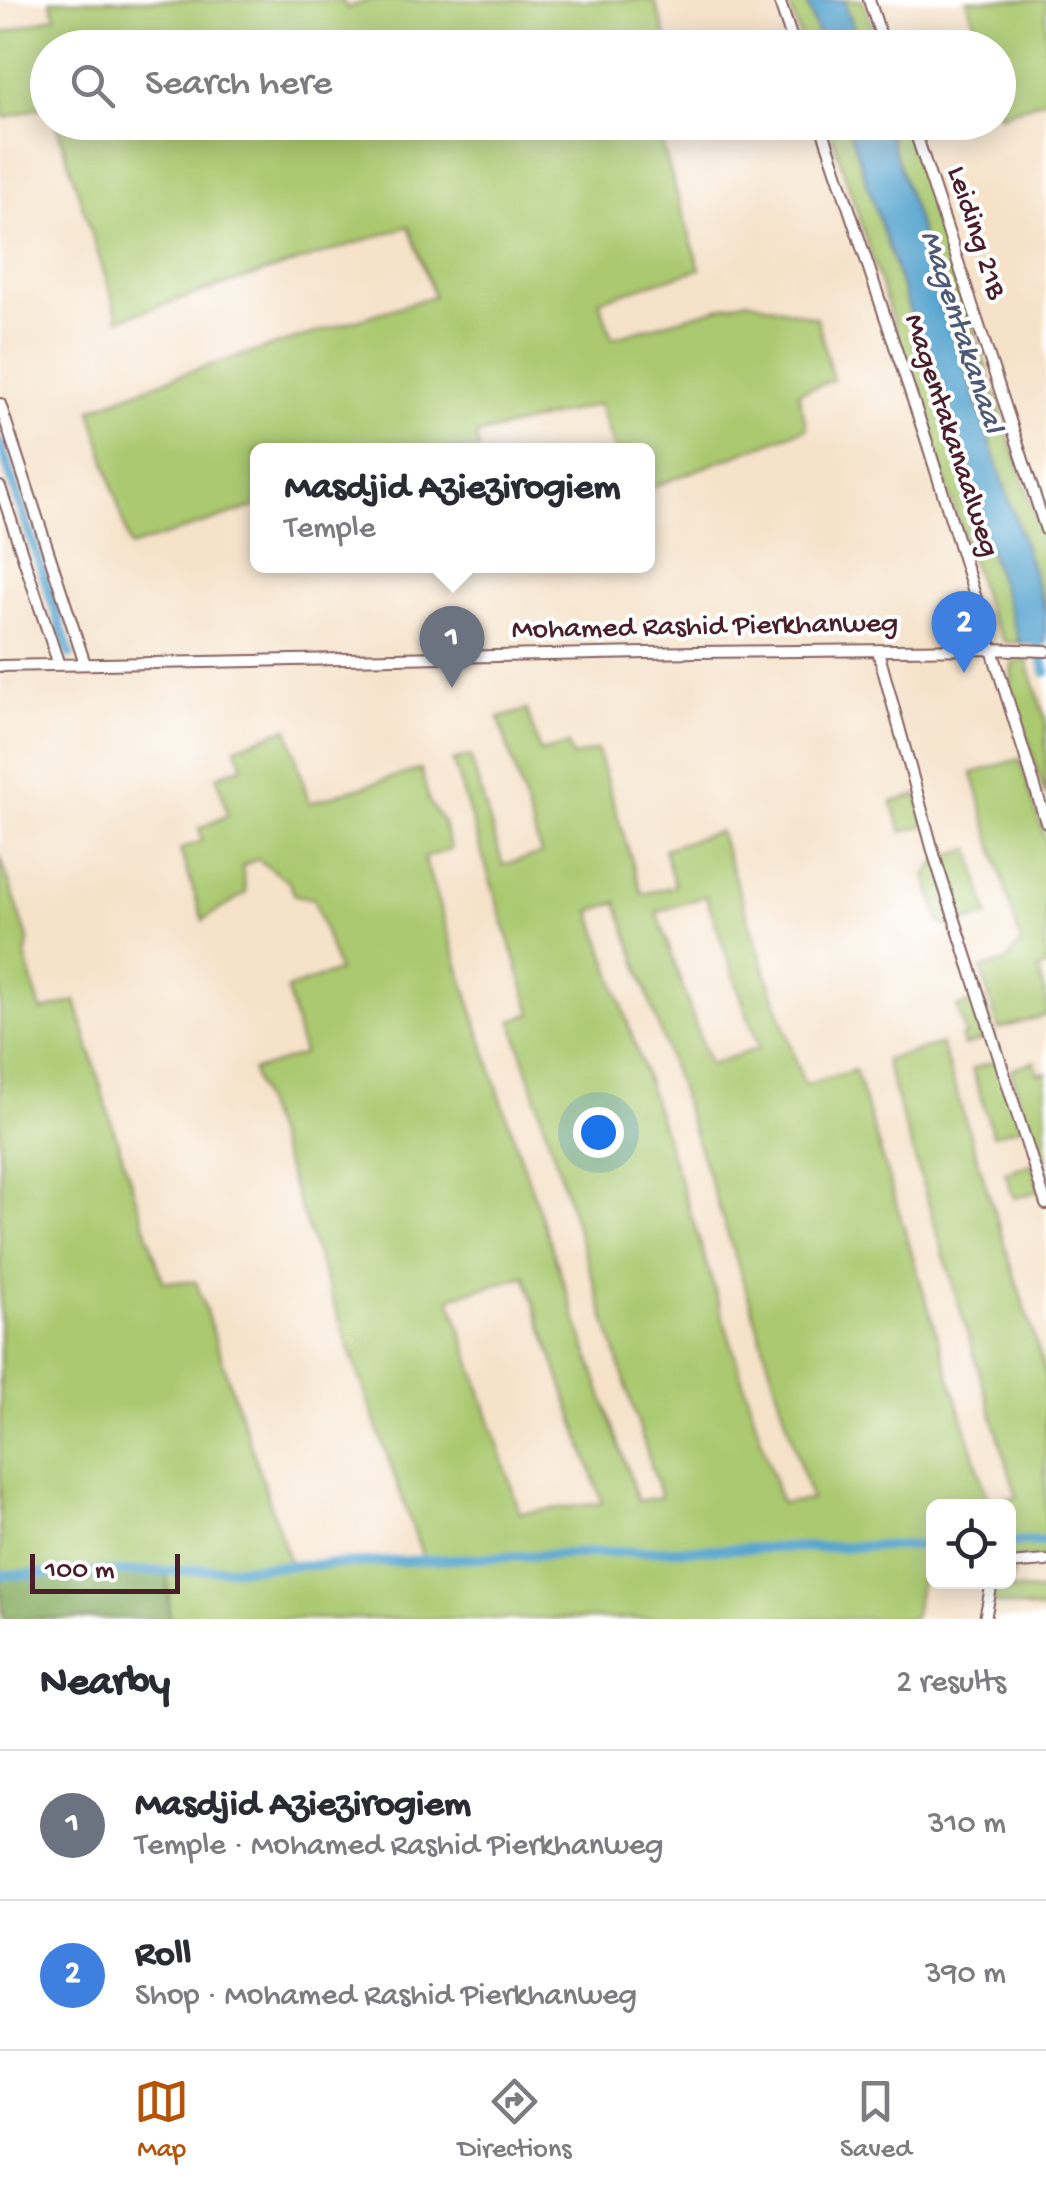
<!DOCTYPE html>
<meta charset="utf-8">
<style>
body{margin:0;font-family:"Gochi Hand",sans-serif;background:#f7f7f7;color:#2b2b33}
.controls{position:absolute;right:30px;bottom:30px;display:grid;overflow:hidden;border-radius:15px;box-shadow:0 5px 25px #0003}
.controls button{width:90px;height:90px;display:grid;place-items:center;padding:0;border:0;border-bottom:2px solid #e1e1e2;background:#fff;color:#2b2b33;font:50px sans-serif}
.scale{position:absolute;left:30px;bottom:25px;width:150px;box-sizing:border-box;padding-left:10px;border:5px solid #4a1f2b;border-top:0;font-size:28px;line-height:35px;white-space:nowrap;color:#4a1f2b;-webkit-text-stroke:8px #fff;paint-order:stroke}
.you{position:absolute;left:598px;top:1132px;width:35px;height:35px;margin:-25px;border:8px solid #fff;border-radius:50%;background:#1a73e8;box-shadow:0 0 0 15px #1a73e833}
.badge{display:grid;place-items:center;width:65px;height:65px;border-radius:50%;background:#b45309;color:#fff;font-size:32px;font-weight:700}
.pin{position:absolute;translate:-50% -82px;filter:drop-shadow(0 2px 5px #0008)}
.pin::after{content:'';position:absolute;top:52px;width:35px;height:30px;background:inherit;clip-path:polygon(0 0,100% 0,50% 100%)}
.popup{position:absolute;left:250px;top:443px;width:405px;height:130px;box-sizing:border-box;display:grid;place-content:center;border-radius:15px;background:#fff;filter:drop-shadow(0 2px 8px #0005);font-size:32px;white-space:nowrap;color:#7c7c81}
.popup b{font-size:38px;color:#2b2b33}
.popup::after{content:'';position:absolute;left:50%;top:100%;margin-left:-20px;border:20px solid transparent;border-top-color:#fff}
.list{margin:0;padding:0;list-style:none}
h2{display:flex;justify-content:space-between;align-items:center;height:130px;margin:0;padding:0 40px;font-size:42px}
h2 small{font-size:32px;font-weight:400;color:#7c7c81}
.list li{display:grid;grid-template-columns:65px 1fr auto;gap:30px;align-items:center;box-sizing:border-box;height:150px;padding:0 40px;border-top:2px solid #e1e1e2}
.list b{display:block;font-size:38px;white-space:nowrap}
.list p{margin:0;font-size:32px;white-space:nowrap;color:#7c7c81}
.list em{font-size:32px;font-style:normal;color:#7c7c81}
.icon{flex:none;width:55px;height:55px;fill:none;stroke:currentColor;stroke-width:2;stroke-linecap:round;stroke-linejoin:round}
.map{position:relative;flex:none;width:1046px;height:1619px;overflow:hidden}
.search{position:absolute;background:#fff;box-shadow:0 5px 25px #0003;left:30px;right:30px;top:30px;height:110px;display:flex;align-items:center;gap:25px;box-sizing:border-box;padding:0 35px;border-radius:55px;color:#7c7c81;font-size:38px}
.sheet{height:430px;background:#fff}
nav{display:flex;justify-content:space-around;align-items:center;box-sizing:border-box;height:140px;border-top:2px solid #e1e1e2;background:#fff;font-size:28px;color:#7c7c81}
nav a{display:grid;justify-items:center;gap:5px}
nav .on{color:#b45309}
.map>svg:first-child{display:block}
</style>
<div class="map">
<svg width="1046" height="1619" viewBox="0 0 1046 1619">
<rect width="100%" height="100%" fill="#fff"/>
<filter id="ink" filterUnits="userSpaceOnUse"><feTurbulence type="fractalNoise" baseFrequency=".01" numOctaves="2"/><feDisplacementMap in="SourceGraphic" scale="20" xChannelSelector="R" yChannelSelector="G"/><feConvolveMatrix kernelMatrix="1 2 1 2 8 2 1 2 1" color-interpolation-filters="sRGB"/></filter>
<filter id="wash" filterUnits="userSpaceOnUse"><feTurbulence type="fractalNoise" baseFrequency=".0048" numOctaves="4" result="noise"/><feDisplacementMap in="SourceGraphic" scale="40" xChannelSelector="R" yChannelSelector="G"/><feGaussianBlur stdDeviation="2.25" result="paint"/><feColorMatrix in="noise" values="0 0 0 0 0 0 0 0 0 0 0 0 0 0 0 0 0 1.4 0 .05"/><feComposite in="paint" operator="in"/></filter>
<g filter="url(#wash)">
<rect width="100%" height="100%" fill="#f5e2c9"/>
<path fill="#aac970" stroke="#7a744e" stroke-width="2.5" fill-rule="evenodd" d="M 50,0 L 343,0 L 346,8 L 371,0 L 654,0 L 670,47 L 48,48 L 47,105 L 6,118 L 0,100 L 0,34 L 56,16 Z
M 788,0 L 806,0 L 822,47 L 803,47 Z
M 844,0 L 863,0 L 879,47 L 860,47 Z
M 967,0 L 1046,0 L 1046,99 L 999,115 L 998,48 L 992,47 L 988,35 L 979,38 Z
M 56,123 L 697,123 L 700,132 L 662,145 L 700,269 L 599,300 L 612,338 L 747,300 L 817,318 L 833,380 L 798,393 L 807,428 L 647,489 L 647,450 L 614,450 L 599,404 L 476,435 L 479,450 L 257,450 L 257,506 L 130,547 L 91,409 L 176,376 L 434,296 L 409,226 L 119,319 Z
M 828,123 L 847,123 L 1020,643 L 1005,642 L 989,615 Z
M 885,123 L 904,123 L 1046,548 L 1046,612 Z
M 1026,659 L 1046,721 L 1046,797 L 1011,688 L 1012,664 Z
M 527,710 L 540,752 L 568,745 L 572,757 L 597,750 L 642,894 L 675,886 L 664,849 L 719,831 L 804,1085 L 855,1070 L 988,1500 L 1017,1497 L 885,1060 L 941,1044 L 1046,1375 L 1046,1557 L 1009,1558 L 1008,1506 L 934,1506 L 933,1570 L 923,1571 L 913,1619 L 170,1619 L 167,1571 L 0,1575 L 0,856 L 29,941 L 25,955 L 41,1011 L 76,1001 L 109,1115 L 163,1281 L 196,1282 L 291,1566 L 424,1560 L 252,1071 L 303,1054 L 287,989 L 338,971 L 314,899 L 295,895 L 289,882 L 257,859 L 242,866 L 246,893 L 203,920 L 180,849 L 202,841 L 199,829 L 228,815 L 217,776 L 243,766 L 236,747 L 288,728 L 309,803 L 421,769 L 429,802 L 442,821 L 451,849 L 424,858 L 501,1099 L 638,1501 L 661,1497 L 512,1021 L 532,1013 L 453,761 L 470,756 L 503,865 L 541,854 L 499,718 ZM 706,896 L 759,1048 L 709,1065 L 657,912 ZM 617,902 L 745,1286 L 811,1500 L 781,1503 L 695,1227 L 591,911 ZM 525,1276 L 602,1502 L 602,1503 L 520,1513 L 450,1297 Z
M 1020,759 L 1046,842 L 1046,967 L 1038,970 L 1046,998 L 1046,1015 L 999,1029 L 981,969 L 1006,962 L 1021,943 L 972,773 Z
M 917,795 L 926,825 L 902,832 L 892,802 Z
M 971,849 L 988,916 L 949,927 L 940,922 L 926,875 L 939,859 Z
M 983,999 L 994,1036 L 964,1046 L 961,1037 L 966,1035 L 957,1007 Z
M 1001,1059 L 1021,1127 L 993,1135 L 972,1069 Z
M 1035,1061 L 1038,1074 L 1046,1072 L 1046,1173 L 1042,1174 L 1011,1069 Z
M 1032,1164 L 1040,1191 L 1014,1198 L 1005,1172 Z
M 1014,1568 L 1010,1589 L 1046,1592 L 1046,1611 L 992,1603 L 996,1582 L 1008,1582 L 1009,1569 Z"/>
<path fill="#87ad62" stroke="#686646" stroke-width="2.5" d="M 167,1571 L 170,1619 L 3,1619 L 0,1575 Z"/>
<path fill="#56a4cf" stroke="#50627d" stroke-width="2.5" d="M 806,0 L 844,0 L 860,47 L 822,47 Z
M 847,123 L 885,123 L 1046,612 L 1046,644 L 1020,643 Z"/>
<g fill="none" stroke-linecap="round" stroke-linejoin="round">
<path stroke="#56a4cf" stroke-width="10" d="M 0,443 L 70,655
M 1033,630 L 1046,672
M 1008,1542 L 1046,1541
M 0,1575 L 167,1571 L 668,1550 L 934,1545"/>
</g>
</g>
<g filter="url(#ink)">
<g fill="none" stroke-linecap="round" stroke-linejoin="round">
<defs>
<path id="minor" d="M 779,0 L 795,48
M 869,0 L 885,48
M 820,122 L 925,436 L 1046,822
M 912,122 L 1046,530
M 0,404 L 85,664
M 0,487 L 59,665
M 878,651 L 935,858 L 1046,1204
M 0,666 L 696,652 L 991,649 L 1046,651
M 1008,1564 L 1046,1561
M 985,1619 L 992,1582"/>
</defs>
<use href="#minor" stroke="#866362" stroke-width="14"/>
<use href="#minor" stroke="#fff" stroke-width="10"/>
</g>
</g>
<g text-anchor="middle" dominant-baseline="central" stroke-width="8" stroke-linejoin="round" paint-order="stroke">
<g font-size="30" fill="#4a1f2b" stroke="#fff">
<text transform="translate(975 233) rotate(72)">Leiding 21B</text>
<text transform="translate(950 436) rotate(72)">Magentakanaalweg</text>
<text transform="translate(705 628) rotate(-1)">Mohamed Rashid Pierkhanweg</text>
</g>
<g font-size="32" font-style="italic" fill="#4f5b75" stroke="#fff">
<text transform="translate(960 332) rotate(72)">Magentakanaal</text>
</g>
</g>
</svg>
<div class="controls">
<button><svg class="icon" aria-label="locate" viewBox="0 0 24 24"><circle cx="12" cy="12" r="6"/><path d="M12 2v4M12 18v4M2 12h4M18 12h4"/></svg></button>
</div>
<div class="scale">100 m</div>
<div class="you"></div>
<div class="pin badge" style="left:452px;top:688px;background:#6b7280">1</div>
<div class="popup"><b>Masdjid Aziezirogiem</b>Temple</div>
<div class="pin badge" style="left:964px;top:673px;background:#3f7fe0">2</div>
<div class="search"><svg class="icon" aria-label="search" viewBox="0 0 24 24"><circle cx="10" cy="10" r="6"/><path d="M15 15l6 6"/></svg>Search here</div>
</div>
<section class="sheet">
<h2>Nearby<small>2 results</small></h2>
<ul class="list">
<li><span class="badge" style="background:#6b7280">1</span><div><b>Masdjid Aziezirogiem</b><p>Temple · Mohamed Rashid Pierkhanweg</p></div><em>310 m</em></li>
<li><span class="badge" style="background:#3f7fe0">2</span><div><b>Roll</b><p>Shop · Mohamed Rashid Pierkhanweg</p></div><em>390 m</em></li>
</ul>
</section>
<nav>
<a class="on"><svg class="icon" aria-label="map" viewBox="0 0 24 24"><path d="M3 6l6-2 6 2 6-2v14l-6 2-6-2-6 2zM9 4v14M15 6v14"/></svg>Map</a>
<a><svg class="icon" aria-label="directions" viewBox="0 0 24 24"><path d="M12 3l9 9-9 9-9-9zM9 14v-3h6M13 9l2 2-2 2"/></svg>Directions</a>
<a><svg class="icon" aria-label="saved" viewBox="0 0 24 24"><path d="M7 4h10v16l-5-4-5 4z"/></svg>Saved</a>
</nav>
